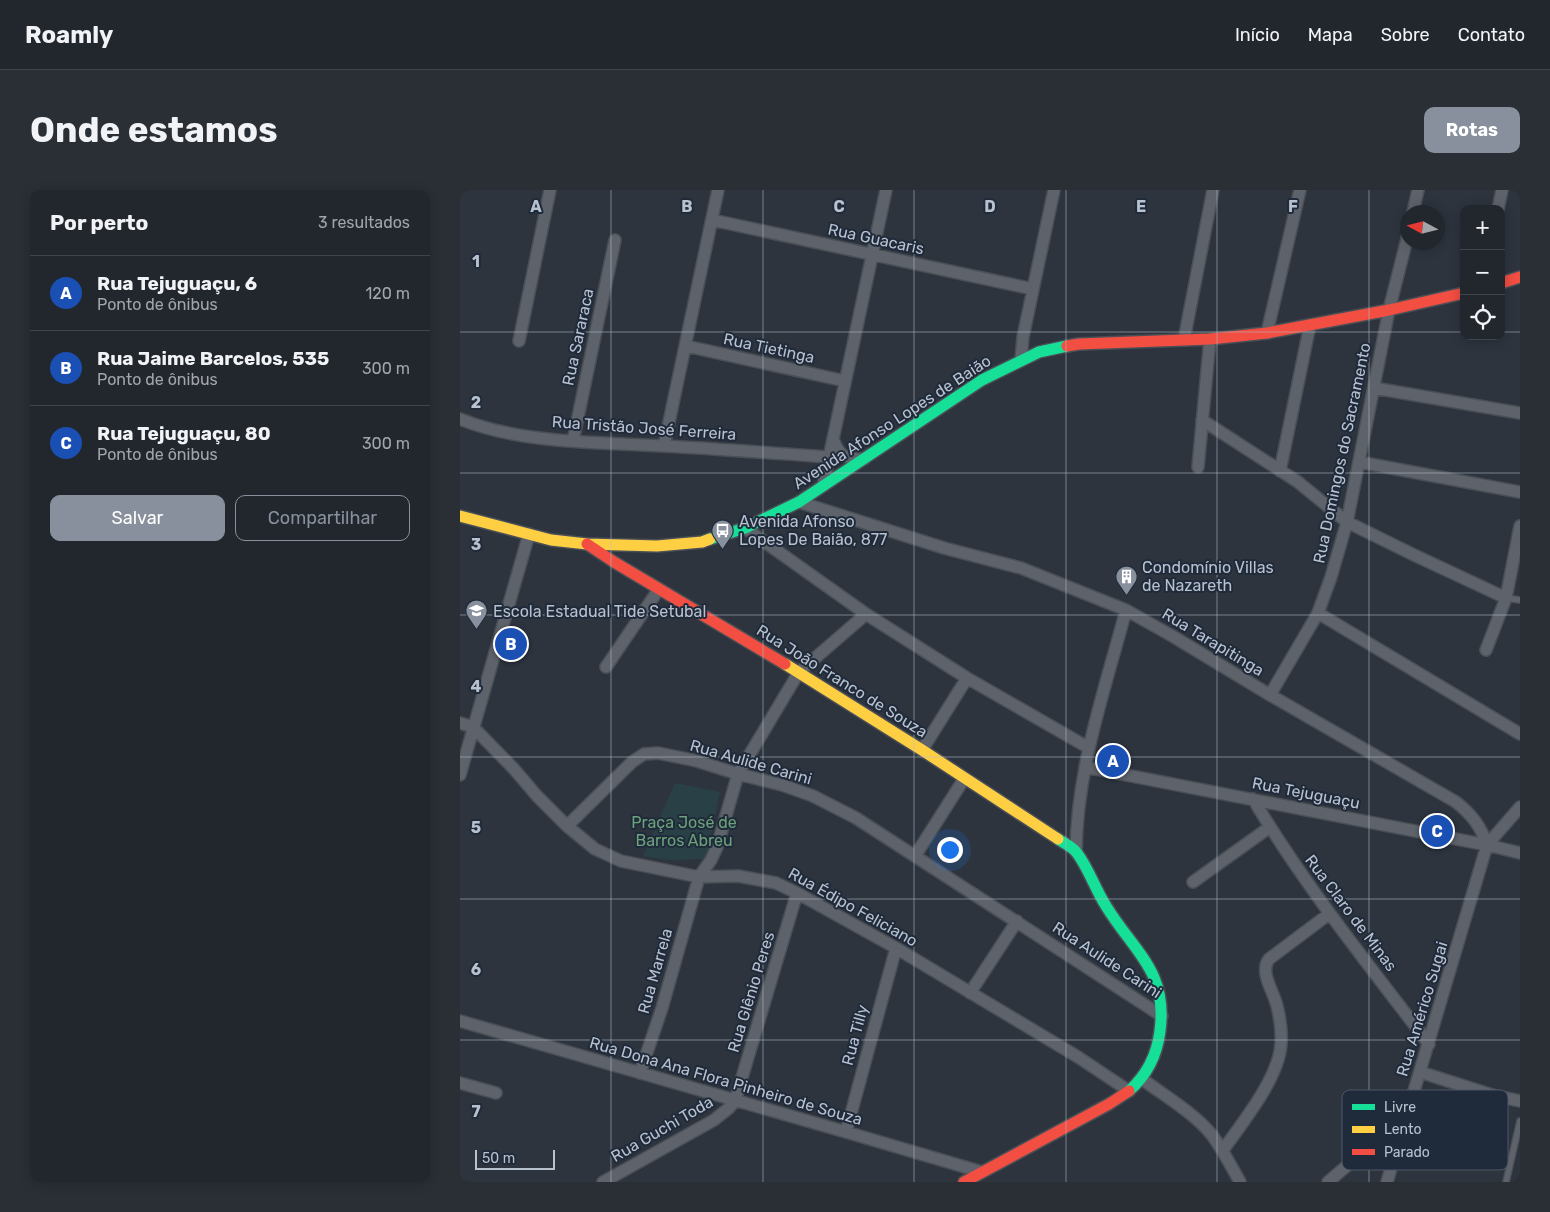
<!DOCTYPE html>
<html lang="pt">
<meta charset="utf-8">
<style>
body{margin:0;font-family:Rubik,sans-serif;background:#2a2f36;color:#f1f3f6}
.controls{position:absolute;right:15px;top:15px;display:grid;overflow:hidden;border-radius:10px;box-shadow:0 2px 12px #0003}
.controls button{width:45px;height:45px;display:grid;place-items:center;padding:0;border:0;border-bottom:1px solid #3f444a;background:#22272e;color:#f1f3f6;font:25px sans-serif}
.compass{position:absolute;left:940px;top:15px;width:45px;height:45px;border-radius:50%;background:#22272e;box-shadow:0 2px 12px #0003;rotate:277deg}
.scale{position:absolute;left:15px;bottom:12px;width:80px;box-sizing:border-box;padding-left:5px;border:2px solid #b8c1ce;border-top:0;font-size:14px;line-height:18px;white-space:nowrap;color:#b8c1ce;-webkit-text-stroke:4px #1f2a3b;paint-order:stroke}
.you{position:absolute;left:489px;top:659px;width:18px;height:18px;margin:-12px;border:4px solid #fff;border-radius:50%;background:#1a73e8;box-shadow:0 0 0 8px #1a73e833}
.badge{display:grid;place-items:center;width:32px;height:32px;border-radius:50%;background:#87909c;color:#fff;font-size:16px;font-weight:700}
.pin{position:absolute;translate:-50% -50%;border:2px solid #fff;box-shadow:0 1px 5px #0006}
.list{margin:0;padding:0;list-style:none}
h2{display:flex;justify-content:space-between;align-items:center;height:65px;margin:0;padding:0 20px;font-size:21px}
h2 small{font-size:16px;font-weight:400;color:#a2a5aa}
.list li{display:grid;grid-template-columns:32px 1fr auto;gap:15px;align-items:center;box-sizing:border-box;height:75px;padding:0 20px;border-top:1px solid #3f444a}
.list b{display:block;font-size:19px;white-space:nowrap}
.list p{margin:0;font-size:16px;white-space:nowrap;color:#a2a5aa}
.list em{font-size:16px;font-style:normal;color:#a2a5aa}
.actions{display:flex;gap:10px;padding:15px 20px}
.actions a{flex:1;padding:11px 0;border:1px solid #87909c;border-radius:10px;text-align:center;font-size:18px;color:#87909c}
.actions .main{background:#87909c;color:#fff}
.icon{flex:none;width:28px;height:28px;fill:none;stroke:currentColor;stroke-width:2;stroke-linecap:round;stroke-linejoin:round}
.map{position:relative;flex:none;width:1060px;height:992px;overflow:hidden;border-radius:10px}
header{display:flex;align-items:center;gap:30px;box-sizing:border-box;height:70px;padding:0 25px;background:#22272e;border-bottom:1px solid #3f444a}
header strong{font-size:24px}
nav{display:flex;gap:28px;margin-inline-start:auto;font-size:18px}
.intro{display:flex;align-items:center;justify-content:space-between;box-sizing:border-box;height:120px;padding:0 30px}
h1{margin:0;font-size:35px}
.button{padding:12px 22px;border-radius:10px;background:#87909c;color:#fff;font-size:18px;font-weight:700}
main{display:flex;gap:30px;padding:0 30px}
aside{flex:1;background:#22272e;border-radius:10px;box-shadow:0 2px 12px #0003}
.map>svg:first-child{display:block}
</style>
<header>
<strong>Roamly</strong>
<nav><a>Início</a><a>Mapa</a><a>Sobre</a><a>Contato</a></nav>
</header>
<div class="intro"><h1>Onde estamos</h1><a class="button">Rotas</a></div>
<main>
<aside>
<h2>Por perto<small>3 resultados</small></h2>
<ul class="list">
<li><span class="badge" style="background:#1a4fb4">A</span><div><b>Rua Tejuguaçu, 6</b><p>Ponto de ônibus</p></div><em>120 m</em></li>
<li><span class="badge" style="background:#1a4fb4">B</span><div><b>Rua Jaime Barcelos, 535</b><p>Ponto de ônibus</p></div><em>300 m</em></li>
<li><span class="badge" style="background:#1a4fb4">C</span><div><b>Rua Tejuguaçu, 80</b><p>Ponto de ônibus</p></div><em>300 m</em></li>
</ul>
<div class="actions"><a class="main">Salvar</a><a>Compartilhar</a></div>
</aside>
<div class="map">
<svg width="1060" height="992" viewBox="0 0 1060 992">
<rect width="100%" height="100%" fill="#2d343e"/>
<path fill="#294146" d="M 215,593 L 260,602 L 246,669 L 208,670 L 183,666 Z"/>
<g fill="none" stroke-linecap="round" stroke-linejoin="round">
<defs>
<path id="lane" d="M 1046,408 L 1060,410
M 1046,992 L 1060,931"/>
<path id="street" d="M 1038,19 L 1042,0
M 953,22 L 958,0
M 252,30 L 573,99
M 807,143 L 840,0
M 724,150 L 753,0
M 59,151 L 90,0
M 226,156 L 385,191
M 561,170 L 563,147 L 594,0
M 914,198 L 1060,223
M 0,229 C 61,254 139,252 204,256 C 259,259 313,263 368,267
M 742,230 L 838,292 L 887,332 L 954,365 L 1046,408
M 373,249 C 380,268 385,268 404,269
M 113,251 L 155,50
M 204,256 L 258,0
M 899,272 L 1060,302
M 738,277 L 750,149
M 820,281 L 850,135
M 363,296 L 426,0
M 339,312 L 484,358 L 561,378 L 666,420 L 714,447 L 810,505 L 996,612 C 1011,624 1021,636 1027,655
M 285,338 L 406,424 L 507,488 L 629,558
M 858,423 L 1060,544
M 1026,460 L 1046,408 L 1060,336
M 146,477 L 199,399
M 810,505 L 858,423 L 871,387 L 887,332 L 929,120 L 948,45
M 0,533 L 13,537 L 54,579 L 77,606 L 107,636 L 135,659 L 161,671 L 239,687 L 278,686 L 316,693 L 337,703 L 436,758 L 618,867 L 669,901
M 462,560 L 507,488
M 625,577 L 1027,655 L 1060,663
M 0,585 L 69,344
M 793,609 C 845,696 908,774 969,854
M 107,636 L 172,572 L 184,564 L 198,563 L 237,571 L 278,584 L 322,595 L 353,606 L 396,628 L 702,826
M 616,661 C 617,578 645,499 666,420
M 455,666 L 504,589
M 733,692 L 810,637
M 510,803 L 557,731
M 0,831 L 386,942 L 522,982
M 960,882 L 1032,905 L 1060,911
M 180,883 L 202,818 L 239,687 L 251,670 L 257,657 L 278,584 L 339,482 L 406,424
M 682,889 C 705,906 734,923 752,945 C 763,960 771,976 780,992
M 0,893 L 36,903
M 386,942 L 436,758
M 763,960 C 782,933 819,888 821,854 C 822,842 820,828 817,816 C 814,802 799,782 809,769 L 869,724
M 143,992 L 254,930 L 269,918 L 275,911 L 337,703
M 868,992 L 947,924
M 927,992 L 1027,655 L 1060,617"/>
<path id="fast" d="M 250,349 L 285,338 L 339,312 L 522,190 L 579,162 L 607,156
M 598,649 C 604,653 613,657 617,663 C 629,679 635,699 646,716 C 674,762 708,781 700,841 C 697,865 687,885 669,901"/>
<path id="slow" d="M 0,326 L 91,350 L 127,354 L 197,356 L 242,352 L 250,349
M 325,474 L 462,560 L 598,649"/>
<path id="jam" d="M 1041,93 L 1060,87
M 607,156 L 619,154 L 750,149 L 807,143 L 929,120 L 1004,103
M 127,354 L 154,372 L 325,474
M 504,992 L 649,914 L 669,901"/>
</defs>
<use href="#lane" stroke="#4a4f56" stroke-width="8"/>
<use href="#street" stroke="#4a4f56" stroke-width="14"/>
<use href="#fast" stroke="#4a4f56" stroke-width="14"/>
<use href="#slow" stroke="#4a4f56" stroke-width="14"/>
<use href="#jam" stroke="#4a4f56" stroke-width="14"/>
<use href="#lane" stroke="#5e636b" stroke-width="5.5"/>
<use href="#street" stroke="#5e636b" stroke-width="11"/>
<use href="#fast" stroke="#16e098" stroke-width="11"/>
<use href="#slow" stroke="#ffcf43" stroke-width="11"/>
<use href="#jam" stroke="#f24e42" stroke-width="11"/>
</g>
<path fill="none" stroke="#b8c1ce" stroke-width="1" stroke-opacity="0.55" d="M 151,0 L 151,992M 303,0 L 303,992M 454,0 L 454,992M 606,0 L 606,992M 757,0 L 757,992M 909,0 L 909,992M 0,142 L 1004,142M 1041,142 L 1060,142M 0,283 L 1060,283M 0,425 L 1060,425M 0,567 L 1060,567M 0,709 L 1060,709M 0,850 L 1060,850"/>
<defs>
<symbol id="bus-pin" viewBox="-11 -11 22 30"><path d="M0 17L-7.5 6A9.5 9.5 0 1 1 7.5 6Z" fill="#87909c" stroke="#1f2a3b"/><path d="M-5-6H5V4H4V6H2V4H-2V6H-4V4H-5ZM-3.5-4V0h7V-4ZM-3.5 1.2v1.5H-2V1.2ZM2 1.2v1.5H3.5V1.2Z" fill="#fff"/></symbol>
<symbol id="building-pin" viewBox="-11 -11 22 30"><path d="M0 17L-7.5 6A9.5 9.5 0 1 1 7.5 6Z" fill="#87909c" stroke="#1f2a3b"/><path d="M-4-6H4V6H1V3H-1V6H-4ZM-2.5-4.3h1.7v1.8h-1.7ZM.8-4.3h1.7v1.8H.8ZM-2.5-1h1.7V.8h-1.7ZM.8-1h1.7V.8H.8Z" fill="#fff"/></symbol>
<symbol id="school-pin" viewBox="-11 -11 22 30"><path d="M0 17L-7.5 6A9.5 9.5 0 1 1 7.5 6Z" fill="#87909c" stroke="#1f2a3b"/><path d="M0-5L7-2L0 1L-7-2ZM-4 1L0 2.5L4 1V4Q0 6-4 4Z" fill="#fff"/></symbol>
</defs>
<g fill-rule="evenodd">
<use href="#bus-pin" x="250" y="328" width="25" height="34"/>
<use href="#building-pin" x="654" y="374" width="25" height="34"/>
<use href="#school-pin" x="4" y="408" width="25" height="34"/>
</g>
<g text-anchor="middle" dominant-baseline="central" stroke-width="4" stroke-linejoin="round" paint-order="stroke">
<g font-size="16" fill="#b8c1ce" stroke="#1f2a3b">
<text transform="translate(416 49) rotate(12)">Rua Guacaris</text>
<text transform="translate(118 147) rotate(-78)">Rua Sararaca</text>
<text transform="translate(309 158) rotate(12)">Rua Tietinga</text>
<text transform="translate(432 232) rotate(-33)">Avenida Afonso Lopes de Baião</text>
<text transform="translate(184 238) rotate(4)">Rua Tristão José Ferreira</text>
<text transform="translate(882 263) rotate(-78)">Rua Domingos do Sacramento</text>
<text transform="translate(753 452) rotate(31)">Rua Tarapitinga</text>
<text transform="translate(382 491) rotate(32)">Rua João Franco de Souza</text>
<text transform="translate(291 572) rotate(16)">Rua Aulide Carini</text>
<text transform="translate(846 603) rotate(11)">Rua Tejuguaçu</text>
<text transform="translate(393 717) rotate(29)">Rua Édipo Feliciano</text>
<text transform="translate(891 723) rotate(53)">Rua Claro de Minas</text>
<text transform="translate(647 770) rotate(33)">Rua Aulide Carini</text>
<text transform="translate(195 781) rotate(-74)">Rua Marrela</text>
<text transform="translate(291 802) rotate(-73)">Rua Glênio Peres</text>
<text transform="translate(962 819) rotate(-73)">Rua Américo Sugai</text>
<text transform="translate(395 845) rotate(-75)">Rua Tilly</text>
<text transform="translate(266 891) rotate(16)">Rua Dona Ana Flora Pinheiro de Souza</text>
<text transform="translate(202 939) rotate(-30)">Rua Guchi Toda</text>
</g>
<g font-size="16" fill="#b8c1ce" stroke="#1f2a3b" text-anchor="start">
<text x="279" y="331">Avenida Afonso<tspan x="279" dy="18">Lopes De Baião, 877</tspan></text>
<text x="682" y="377">Condomínio Villas<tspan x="682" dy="18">de Nazareth</tspan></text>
<text x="33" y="421">Escola Estadual Tide Setubal</text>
</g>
<g font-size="16" fill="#6da179" stroke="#1f2a3b">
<text x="224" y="632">Praça José de<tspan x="224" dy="18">Barros Abreu</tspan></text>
</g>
</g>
<rect x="882" y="900" width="166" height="80" rx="8" fill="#1f2a3b" stroke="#4d5767" stroke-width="1"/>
<rect x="892" y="914" width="23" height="6" fill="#16e098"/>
<rect x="892" y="936" width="23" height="7" fill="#ffcf43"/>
<rect x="892" y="959" width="23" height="6" fill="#f24e42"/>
<g font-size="14" fill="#b8c1ce">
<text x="924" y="922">Livre</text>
<text x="924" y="944">Lento</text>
<text x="924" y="967">Parado</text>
</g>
<g font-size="16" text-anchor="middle" font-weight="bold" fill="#b8c1ce" stroke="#1f2a3b" stroke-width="4" stroke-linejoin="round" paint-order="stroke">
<text x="76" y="22">A</text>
<text x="227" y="22">B</text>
<text x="379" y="22">C</text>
<text x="530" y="22">D</text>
<text x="681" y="22">E</text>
<text x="833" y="22">F</text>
<text x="16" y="77">1</text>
<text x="16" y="218">2</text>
<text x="16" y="360">3</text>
<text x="16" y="502">4</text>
<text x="16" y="643">5</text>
<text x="16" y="785">6</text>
<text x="16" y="927">7</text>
</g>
</svg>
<div class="controls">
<button>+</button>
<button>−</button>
<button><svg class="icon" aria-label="locate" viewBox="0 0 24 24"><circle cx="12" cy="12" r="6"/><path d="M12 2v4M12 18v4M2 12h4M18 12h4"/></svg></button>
</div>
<svg class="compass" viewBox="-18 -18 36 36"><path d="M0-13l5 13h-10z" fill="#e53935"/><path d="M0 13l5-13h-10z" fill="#a2a5aa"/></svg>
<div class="scale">50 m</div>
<div class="you"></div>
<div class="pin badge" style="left:653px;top:571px;background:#1a4fb4">A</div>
<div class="pin badge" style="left:51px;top:454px;background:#1a4fb4">B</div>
<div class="pin badge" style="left:977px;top:641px;background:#1a4fb4">C</div>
</div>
</main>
